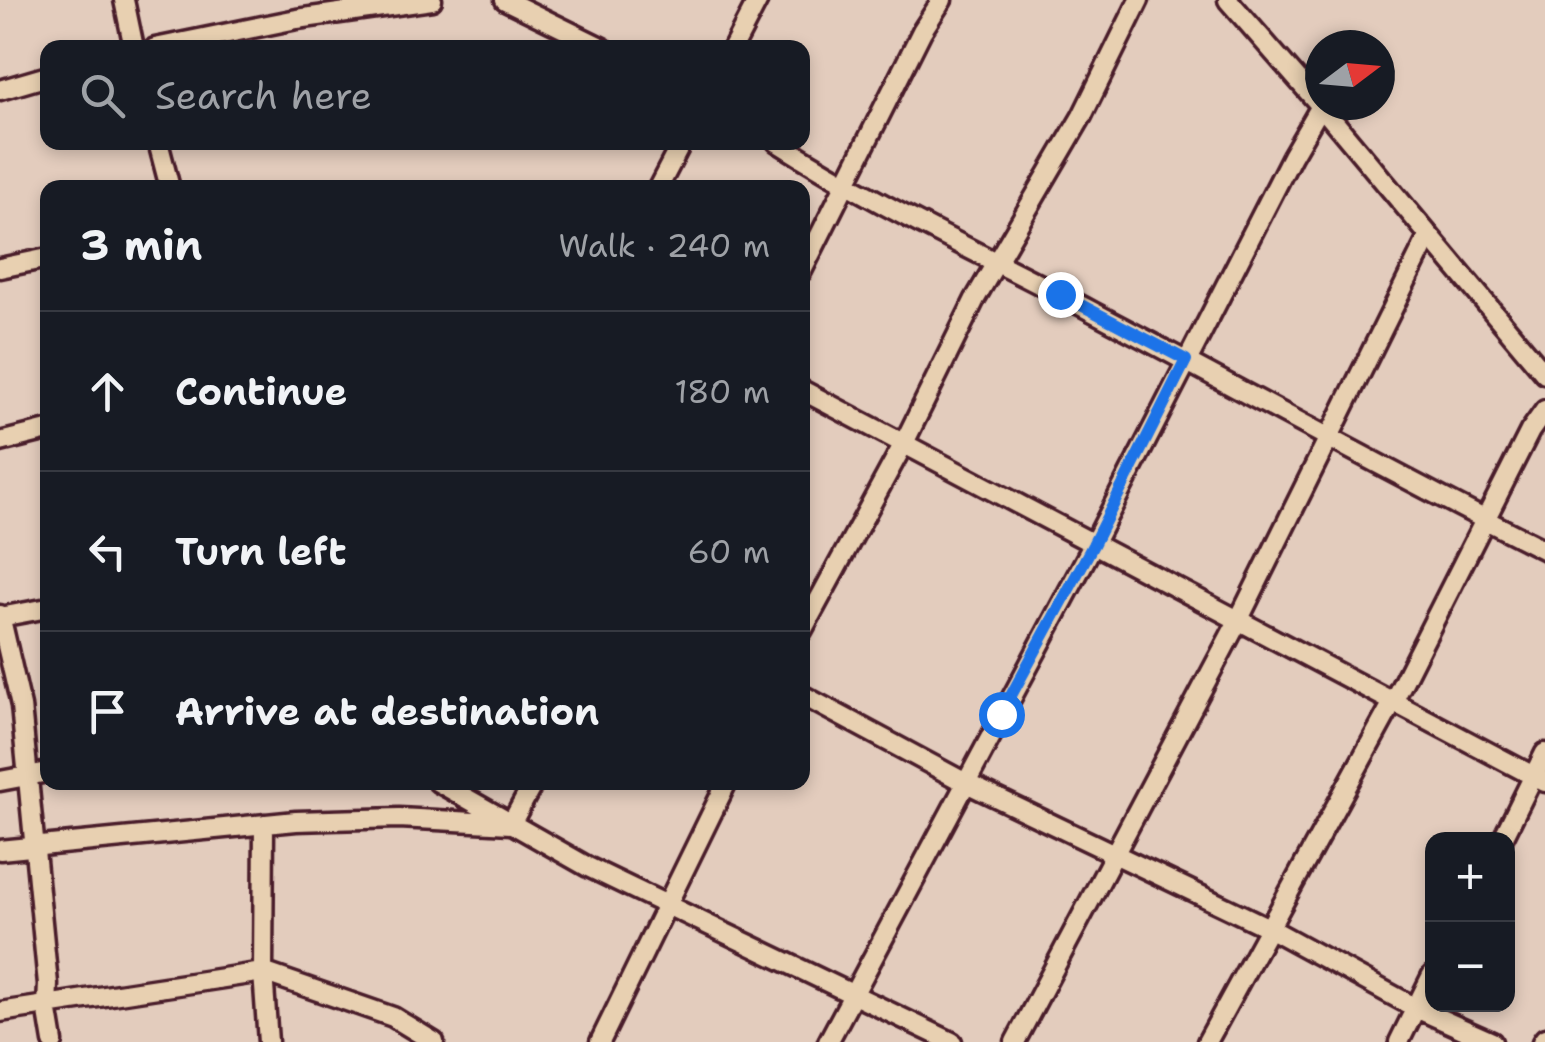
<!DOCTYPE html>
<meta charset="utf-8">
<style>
body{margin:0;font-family:"Shantell Sans",sans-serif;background:#242831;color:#f1f3f6}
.controls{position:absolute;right:30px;bottom:30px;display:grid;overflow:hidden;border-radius:20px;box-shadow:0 5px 15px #0003}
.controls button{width:90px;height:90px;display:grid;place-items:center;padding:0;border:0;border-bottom:2px solid #363941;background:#171b24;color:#f1f3f6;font:50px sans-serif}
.compass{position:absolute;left:1305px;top:30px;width:90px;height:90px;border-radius:50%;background:#171b24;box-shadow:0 5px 15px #0003;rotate:74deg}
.stop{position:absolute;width:30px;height:30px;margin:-22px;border:8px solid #1a73e8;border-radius:50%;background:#fff}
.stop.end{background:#1a73e8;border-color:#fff;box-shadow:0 2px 10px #0008}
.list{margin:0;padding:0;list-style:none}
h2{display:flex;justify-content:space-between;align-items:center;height:130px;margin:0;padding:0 40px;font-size:42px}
h2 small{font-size:32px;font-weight:400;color:#9ea1a6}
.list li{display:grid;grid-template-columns:65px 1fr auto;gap:30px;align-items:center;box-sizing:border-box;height:160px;padding:0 40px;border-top:2px solid #363941}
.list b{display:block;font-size:38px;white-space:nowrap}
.list em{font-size:32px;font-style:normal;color:#9ea1a6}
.icon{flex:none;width:55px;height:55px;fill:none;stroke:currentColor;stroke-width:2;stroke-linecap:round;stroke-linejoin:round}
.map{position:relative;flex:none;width:1545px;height:1042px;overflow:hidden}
.search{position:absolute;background:#171b24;box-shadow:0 5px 15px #0003;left:40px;top:40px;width:770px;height:110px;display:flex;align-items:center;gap:25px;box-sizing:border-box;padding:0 35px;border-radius:20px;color:#9ea1a6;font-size:38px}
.panel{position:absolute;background:#171b24;box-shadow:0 5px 15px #0003;left:40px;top:180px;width:770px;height:610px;border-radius:20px}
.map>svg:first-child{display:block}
</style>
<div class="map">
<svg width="1545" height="1042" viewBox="0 0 1545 1042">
<rect width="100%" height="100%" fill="#e3ccbd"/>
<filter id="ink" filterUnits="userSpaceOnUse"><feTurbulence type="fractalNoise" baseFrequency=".01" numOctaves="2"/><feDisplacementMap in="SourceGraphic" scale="20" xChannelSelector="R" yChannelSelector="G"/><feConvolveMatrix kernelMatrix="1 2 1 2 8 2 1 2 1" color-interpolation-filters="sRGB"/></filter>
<g filter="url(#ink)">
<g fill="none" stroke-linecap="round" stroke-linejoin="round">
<defs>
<path id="minor" d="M 124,0 L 134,48
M 505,0 L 603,48
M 1228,0 L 1320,105
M 155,48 L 297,19 L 432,0
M 733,48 L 758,0
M 0,90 L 48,76
M 1320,105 L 1545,374
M 158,142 L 170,188
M 777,142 C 878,207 987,256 1093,312 C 1244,391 1392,474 1545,550
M 658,188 L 682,142
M 0,268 L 48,258
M 802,271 L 922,31 L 942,0
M 802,390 L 1545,782
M 0,442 L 48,430
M 0,615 L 21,706 L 48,984 L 47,1006 L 53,1042
M 0,617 L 48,608
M 802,631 L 903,445 L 975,299 L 1082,116 L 1139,0
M 802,695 L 964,782 L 1269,928 L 1416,1008 L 1492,1042
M 0,781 L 48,772
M 438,782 L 588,867 L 952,1042
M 264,824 L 263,972 L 268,1042
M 1502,840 L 1545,753
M 0,850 L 296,821 L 399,818 L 511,824 L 534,782
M 0,1012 L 263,972 L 393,1017 L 434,1042
M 600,1042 L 727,782
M 828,1042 L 1093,545 L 1292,156 L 1321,106
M 1015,1042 L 1238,621 L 1429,235
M 1207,1042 L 1393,702 L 1530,431 L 1545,410
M 1399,1042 L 1432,975
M 1542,1042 L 1545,1038"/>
</defs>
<use href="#minor" stroke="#4a1f2b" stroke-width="25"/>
<use href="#minor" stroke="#e8d0b1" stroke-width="18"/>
</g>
</g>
<g fill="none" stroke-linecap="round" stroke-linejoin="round" filter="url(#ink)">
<path stroke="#1a73e8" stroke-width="12" d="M 1001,714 L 1093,545 L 1186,360 L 1060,294"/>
</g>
</svg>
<div class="controls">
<button>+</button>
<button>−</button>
</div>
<svg class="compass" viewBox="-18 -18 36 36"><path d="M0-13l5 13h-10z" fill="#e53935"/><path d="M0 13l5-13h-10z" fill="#9ea1a6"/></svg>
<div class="stop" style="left:1001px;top:714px"></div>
<div class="stop end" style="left:1060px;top:294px"></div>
<div class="search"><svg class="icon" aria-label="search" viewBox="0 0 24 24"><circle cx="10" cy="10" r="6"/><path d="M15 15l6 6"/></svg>Search here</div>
<section class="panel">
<h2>3 min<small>Walk · 240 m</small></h2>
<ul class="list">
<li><svg class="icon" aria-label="ahead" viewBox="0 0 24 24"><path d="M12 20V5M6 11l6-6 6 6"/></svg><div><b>Continue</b></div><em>180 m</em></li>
<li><svg class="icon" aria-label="left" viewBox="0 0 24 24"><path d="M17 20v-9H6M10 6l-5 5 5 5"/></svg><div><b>Turn left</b></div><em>60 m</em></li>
<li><svg class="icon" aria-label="arrive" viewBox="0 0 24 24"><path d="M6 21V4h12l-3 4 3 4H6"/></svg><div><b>Arrive at destination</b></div></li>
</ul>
</section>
</div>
